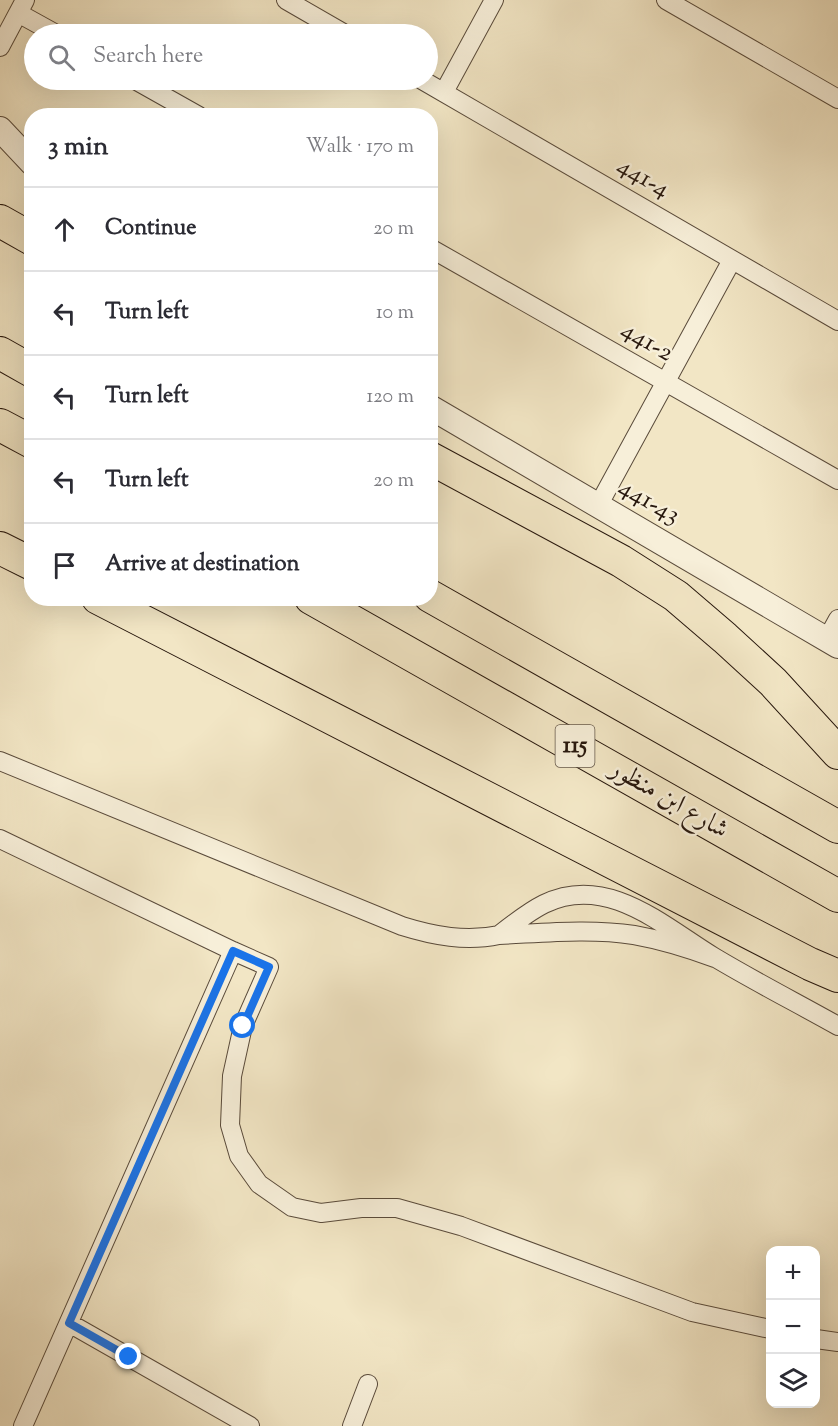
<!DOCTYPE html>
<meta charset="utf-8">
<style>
body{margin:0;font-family:"Sorts Mill Goudy",Amiri,serif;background:#f2f2f3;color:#2b2b33}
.controls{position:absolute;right:18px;bottom:18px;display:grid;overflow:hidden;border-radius:12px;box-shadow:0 6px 24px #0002}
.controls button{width:54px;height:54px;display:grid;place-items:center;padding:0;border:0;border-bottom:2px solid #e1e1e2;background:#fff;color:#2b2b33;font:30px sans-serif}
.stop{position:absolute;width:18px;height:18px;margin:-14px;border:4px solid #1a73e8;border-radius:50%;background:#fff}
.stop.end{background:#1a73e8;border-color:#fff;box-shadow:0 2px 6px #0008}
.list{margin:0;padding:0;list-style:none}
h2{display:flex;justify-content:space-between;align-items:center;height:78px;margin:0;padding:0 24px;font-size:26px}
h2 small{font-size:20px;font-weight:400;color:#7c7c81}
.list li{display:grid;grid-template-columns:39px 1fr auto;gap:18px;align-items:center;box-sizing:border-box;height:84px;padding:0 24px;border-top:2px solid #e1e1e2}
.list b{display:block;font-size:22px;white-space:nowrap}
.list em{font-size:20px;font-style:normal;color:#7c7c81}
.icon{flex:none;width:33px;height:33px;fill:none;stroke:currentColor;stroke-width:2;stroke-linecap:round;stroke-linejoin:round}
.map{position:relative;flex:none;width:838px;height:1426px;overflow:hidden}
.search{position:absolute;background:#fff;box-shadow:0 6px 24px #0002;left:24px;top:24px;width:414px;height:66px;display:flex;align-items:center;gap:15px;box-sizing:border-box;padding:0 21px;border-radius:33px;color:#7c7c81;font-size:22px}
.panel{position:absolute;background:#fff;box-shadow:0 6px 24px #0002;left:24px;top:108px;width:414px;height:498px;border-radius:24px}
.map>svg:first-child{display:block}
</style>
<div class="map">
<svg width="838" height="1426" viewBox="0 0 838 1426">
<rect width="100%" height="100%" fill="#f2e6c5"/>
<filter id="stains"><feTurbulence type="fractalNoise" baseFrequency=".00333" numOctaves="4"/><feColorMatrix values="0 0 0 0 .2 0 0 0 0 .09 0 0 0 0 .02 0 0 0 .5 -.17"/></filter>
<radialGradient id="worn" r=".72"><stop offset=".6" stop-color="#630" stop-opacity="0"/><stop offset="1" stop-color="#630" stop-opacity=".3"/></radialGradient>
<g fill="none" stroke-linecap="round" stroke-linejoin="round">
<defs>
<path id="minor" d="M 286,0 L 345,34
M 666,0 L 838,99
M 18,13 L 56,34
M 0,47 L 25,0
M 135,80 L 199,116
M 422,80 L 838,321
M 444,92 L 494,0
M 430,248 L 838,480
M 598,506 L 732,260
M 827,639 L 838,619
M 0,761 L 402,926 C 434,936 466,942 499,935 C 543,933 590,928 634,935 C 662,940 688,948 715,958
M 0,839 L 233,951 L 269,967 L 243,1026 L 232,1076 L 230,1125 L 239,1156 L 259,1184 L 292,1207 L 321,1213 L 361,1208 L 397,1208 L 461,1226 L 692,1312 L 770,1329
M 499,935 C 513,924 528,912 544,904 C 607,873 663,926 714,957 C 754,981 797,1003 838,1026
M 69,1323 L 250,1426
M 816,1339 L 838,1342
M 23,1426 L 233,951
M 352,1426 L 368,1384"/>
<path id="tertiary" d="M 0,129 L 32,163
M 430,407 L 838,646"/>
<path id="trunk" d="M 0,221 L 32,239
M 0,353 L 32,371
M 0,425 L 32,442
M 430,458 L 621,561 L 676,596 L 725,638 L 773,682 L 838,753
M 0,548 L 32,564
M 430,596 L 838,827
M 98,598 L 810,964 L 838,976
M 311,598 C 487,697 662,797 838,896"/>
</defs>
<use href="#minor" stroke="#5a4b3b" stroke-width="20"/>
<use href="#tertiary" stroke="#5a4b3b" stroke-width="26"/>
<use href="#trunk" stroke="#27170d" stroke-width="34"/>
<use href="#minor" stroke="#f7efd9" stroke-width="18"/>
<use href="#tertiary" stroke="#f7efd9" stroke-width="24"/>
<use href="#trunk" stroke="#f2e6c5" stroke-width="32"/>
</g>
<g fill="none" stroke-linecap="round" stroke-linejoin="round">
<path stroke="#1a73e8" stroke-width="8" d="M 129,1357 L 69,1323 L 233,951 L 269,967 L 243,1026"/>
</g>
<g text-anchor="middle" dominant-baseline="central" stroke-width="5" stroke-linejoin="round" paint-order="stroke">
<rect fill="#f7efd9" stroke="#65584a" stroke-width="1.5" x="555.5" y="725" width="39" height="42" rx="4.5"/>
<g font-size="24" font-weight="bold" fill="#27170d">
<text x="575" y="746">115</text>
</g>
<g font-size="26" fill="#27170d" stroke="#f7efd9">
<text transform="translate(643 178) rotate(30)">441-4</text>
<text transform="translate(647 342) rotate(30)">441-2</text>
<text transform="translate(649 502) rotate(30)">441-43</text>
<text transform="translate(669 800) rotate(30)">شارع ابن منظور</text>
</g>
</g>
<rect width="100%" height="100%" filter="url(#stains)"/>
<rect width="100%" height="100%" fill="url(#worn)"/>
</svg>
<div class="controls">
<button>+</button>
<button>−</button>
<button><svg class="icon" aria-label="layers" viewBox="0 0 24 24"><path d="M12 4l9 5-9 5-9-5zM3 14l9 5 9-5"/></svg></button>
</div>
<div class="stop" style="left:243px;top:1026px"></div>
<div class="stop end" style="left:129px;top:1357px"></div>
<div class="search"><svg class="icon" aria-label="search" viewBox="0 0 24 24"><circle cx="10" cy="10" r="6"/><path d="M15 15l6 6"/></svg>Search here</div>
<section class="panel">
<h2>3 min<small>Walk · 170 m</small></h2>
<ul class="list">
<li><svg class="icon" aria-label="ahead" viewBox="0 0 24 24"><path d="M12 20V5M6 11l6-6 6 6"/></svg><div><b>Continue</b></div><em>20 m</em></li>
<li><svg class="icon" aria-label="left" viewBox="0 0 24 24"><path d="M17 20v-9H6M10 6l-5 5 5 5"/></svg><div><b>Turn left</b></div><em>10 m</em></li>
<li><svg class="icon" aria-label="left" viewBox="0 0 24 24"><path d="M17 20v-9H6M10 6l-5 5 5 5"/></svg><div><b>Turn left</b></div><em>120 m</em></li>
<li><svg class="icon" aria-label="left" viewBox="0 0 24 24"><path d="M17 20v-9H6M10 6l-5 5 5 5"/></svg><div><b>Turn left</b></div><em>20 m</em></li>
<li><svg class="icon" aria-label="arrive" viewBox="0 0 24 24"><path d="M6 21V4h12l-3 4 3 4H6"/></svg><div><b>Arrive at destination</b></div></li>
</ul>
</section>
</div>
